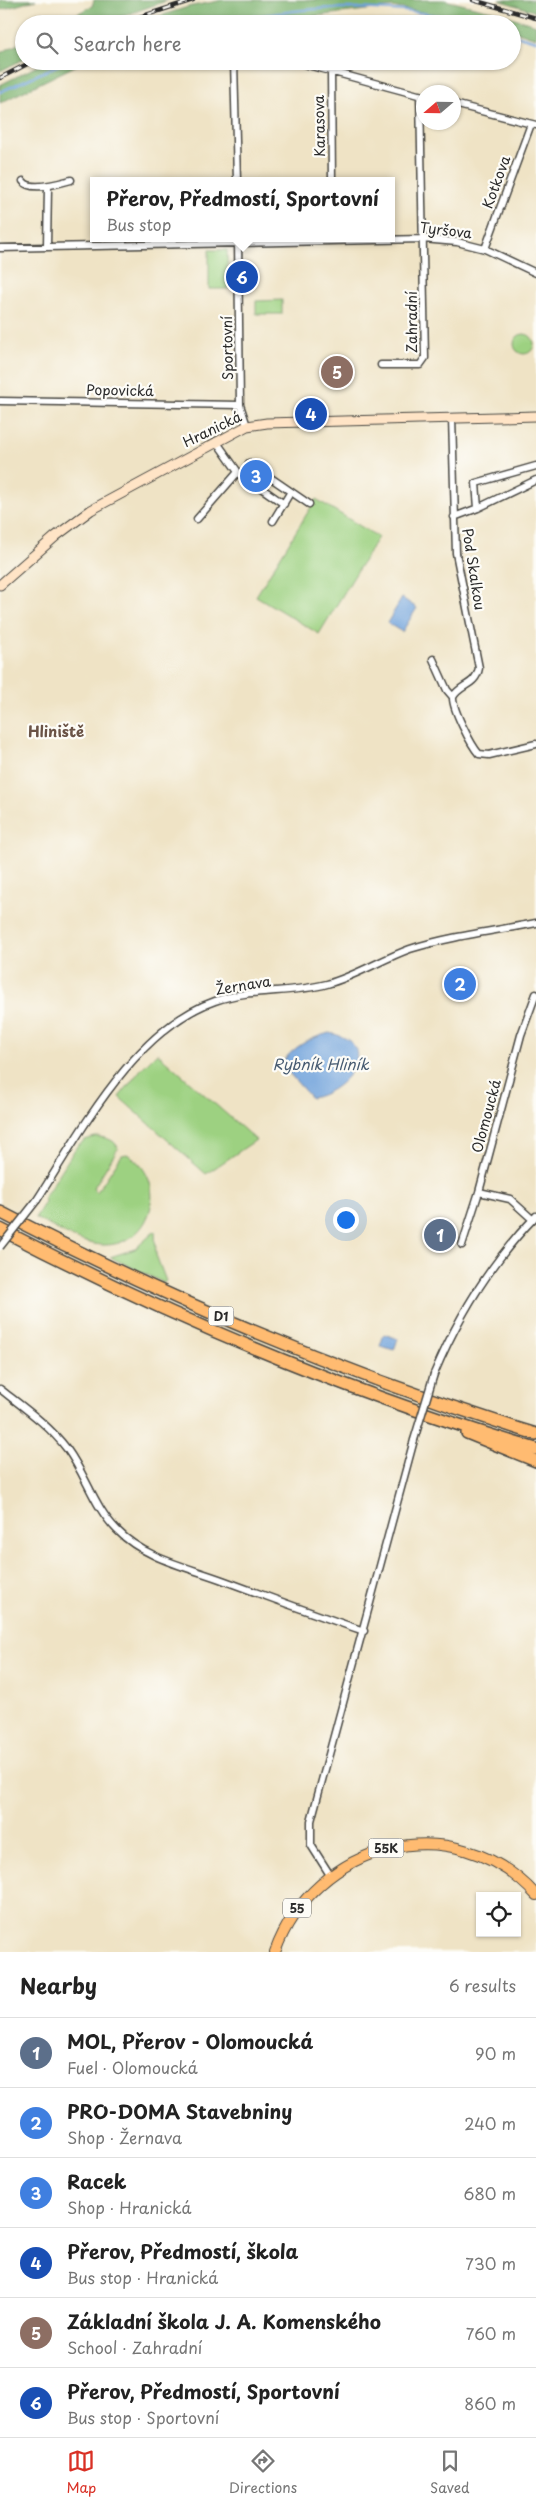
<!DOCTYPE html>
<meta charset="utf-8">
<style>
body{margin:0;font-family:"Playpen Sans",sans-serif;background:#f2f2f2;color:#222}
.controls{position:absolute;right:15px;bottom:15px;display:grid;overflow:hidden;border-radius:0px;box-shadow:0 1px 4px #0004}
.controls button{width:45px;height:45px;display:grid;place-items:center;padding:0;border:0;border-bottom:1px solid #e0e0e0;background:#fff;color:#222;font:25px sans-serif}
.compass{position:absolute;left:416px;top:85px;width:45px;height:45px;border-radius:50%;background:#fff;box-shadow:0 1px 4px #0004;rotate:250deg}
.you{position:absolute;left:345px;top:1219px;width:18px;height:18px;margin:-12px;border:4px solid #fff;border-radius:50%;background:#1a73e8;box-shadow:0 0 0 8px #1a73e833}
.badge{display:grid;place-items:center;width:32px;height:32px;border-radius:50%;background:#d93025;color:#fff;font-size:16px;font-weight:700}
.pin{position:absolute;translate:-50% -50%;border:2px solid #fff;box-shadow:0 1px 5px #0006}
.popup{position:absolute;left:90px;top:177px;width:305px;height:65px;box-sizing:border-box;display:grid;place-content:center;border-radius:0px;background:#fff;filter:drop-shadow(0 1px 4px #0005);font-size:16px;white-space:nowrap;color:#767676}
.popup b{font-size:19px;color:#222}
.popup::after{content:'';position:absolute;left:50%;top:100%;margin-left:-10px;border:10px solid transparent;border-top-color:#fff}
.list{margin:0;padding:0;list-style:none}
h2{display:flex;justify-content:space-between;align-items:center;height:65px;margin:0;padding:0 20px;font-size:21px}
h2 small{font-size:16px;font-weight:400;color:#767676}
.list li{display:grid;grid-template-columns:32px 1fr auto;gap:15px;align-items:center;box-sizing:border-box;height:70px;padding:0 20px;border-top:1px solid #e0e0e0}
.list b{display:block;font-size:19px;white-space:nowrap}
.list p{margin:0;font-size:16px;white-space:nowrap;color:#767676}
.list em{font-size:16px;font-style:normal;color:#767676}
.icon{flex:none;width:28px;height:28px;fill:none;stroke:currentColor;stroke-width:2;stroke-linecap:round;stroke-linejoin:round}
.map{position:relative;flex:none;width:536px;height:1952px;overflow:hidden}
.search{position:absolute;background:#fff;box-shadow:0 1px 4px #0004;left:15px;right:15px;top:15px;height:55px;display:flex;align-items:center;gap:12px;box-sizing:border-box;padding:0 18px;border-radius:28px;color:#767676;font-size:19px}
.sheet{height:485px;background:#fff}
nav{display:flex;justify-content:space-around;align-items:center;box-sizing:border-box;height:70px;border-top:1px solid #e0e0e0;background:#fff;font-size:14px;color:#767676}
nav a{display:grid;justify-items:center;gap:2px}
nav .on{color:#d93025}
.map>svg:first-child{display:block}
</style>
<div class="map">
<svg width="536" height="1952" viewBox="0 0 536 1952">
<rect width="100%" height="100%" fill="#fdfcf7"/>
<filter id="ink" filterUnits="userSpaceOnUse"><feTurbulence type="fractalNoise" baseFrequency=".02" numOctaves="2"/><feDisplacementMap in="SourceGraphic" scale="10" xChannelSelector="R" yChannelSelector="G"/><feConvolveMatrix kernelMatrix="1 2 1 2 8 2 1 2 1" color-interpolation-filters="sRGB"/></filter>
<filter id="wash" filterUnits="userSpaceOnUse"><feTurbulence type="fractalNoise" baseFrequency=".0096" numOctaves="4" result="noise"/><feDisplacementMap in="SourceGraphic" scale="20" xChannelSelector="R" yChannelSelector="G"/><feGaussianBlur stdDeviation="1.12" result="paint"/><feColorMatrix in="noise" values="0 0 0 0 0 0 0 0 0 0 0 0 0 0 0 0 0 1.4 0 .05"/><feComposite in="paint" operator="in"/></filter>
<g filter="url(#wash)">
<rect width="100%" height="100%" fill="#efe3c5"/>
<path fill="#9dd181" stroke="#647e56" d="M 209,250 L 227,250 L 228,289 L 209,289 Z
M 282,300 L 282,314 L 256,314 L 256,301 Z
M514 344a10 10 0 1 1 20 0a10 10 0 1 1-20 0Z
M 316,499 L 378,537 L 319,634 L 256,596 Z
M 157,1053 L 256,1140 L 206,1174 L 119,1097 L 142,1068 Z
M 95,1137 C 104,1137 115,1139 118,1148 L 93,1189 L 97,1192 L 122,1155 L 127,1154 C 170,1179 154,1246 103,1245 C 79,1244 56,1228 35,1218 L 45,1202 L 44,1198 L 77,1146 L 85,1140 Z
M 155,1231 L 156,1255 L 166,1281 L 164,1283 L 110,1257 L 135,1249 Z"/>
<path fill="#7eb36f" stroke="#546f4d" d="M 0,0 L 36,0 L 0,10 Z
M 94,0 L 169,0 L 100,24 L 58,24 L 92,6 Z
M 223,0 L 444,0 L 496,12 L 536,25 L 536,38 L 512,30 L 512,24 L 491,24 L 392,7 L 248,24 L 135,24 L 188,7 Z
M 499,0 L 533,0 L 536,1 L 536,12 Z
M 24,41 L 24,59 L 0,71 L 0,53 Z
M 47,61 L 85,61 L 0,103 L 0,85 Z"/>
<path fill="#70a2db" stroke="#4e6683" d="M 402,598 L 417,608 L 402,632 L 387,623 Z
M 329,1033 C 384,1043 346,1092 311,1098 L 281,1064 C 294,1046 308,1039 329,1033 Z
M 384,1334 L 398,1339 L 394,1350 L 380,1346 Z"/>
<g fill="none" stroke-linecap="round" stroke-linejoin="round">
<path stroke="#70a2db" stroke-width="2.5" d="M 236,20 C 259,16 281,12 304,10 C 353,5 428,10 475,24
M 184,24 L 230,21
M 512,34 L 536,41
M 0,92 L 67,61"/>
</g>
</g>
<g filter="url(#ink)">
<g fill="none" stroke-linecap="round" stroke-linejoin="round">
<defs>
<path id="street" d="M 234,61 L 237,181
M 293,61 L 422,96
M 331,71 L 332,181
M 454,104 L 536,125
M 23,181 C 30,192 60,183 71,180
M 238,239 L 240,405 L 247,426
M 47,247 L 48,187
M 0,248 L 423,239 L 457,242 L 485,249 L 536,273
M 485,249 L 531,124
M 381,365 L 420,365 L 425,358 L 420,95
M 0,401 L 240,405
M 452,418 L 456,553 L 479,668 C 476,686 460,684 453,697
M 216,441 L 238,472 L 284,504
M 249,463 L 309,504
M 478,508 L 476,483 L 536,466
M 454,517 L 478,508 L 536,480
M 197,519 L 238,472
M 273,521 L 290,493
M 433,659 L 447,690 L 453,697 C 452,708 471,745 479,754 L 489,755 L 536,744
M 479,1192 L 510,1199 L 532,1219
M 37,1200 C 81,1132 134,1029 215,1001 C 251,988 290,994 327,984 C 356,976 382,959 410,949 C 451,936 494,931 536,923
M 462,1245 L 479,1192 L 521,1035 L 536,994
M 434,1374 C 459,1314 491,1262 536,1216
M 0,1389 C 23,1407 49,1425 67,1449 C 86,1475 94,1507 117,1530 C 145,1559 188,1567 225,1581 C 271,1598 317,1615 364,1631
M 330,1875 L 311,1845 L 311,1821 L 414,1440"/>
<path id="secondary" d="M 0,585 L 56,536 L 91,510 L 247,426 L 267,423 L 536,416"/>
<path id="primary" d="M 275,1952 C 315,1842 454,1805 536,1895"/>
<path id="highway" d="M 0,1212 C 171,1301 352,1377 536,1434
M 0,1229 C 171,1318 351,1394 536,1449
M 467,1433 L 536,1461"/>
</defs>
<use href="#street" stroke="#484742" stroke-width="9"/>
<use href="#secondary" stroke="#484742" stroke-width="11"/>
<use href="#primary" stroke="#484742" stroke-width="12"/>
<use href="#highway" stroke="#484742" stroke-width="14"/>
<use href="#street" stroke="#fff" stroke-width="6"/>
<use href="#secondary" stroke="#ffe4c6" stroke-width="9"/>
<use href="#primary" stroke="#ffbb71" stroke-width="10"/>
<use href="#highway" stroke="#ffbb71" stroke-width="11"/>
<defs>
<path id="rail" d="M 473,0 L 536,18
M 118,24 L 193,0
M 0,78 L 33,61"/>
</defs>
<use href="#rail" stroke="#2b2b2b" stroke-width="4.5"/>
<use href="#rail" stroke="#fdfcf7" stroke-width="2.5" stroke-dasharray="8" stroke-linecap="butt"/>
<defs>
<path id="street-bridge" d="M 0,1247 L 37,1200
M 414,1440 L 434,1374"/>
</defs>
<use href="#street-bridge" stroke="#484742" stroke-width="9" stroke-linecap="butt"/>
<use href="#street-bridge" stroke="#fff" stroke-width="6"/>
</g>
</g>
<g text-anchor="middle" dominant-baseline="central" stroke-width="4.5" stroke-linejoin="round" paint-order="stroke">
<g fill="#fdfcf7" stroke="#6a6a68" stroke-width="1">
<rect x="208.5" y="1306.5" width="25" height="19" rx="4"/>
<rect x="368.5" y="1838.5" width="35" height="19" rx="4"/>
<rect x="283" y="1898.5" width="28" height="19" rx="4"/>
</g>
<g font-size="12" font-weight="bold" fill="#2b2b2b">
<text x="221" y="1316">D1</text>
<text x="386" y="1848">55K</text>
<text x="297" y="1908">55</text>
</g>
<g font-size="14" fill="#2b2b2b" stroke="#fdfcf7">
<text transform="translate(319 126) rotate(-91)">Karasova</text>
<text transform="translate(496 182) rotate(-70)">Kotkova</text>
<text transform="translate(446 230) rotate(7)">Tyršova</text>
<text transform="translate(411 322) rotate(-90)">Zahradní</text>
<text transform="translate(227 348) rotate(-91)">Sportovní</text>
<text transform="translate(120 390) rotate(1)">Popovická</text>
<text transform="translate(212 429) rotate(-26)">Hranická</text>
<text transform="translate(474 569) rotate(81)">Pod Skalkou</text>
<text transform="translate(243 985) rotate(-9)">Žernava</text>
<text transform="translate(486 1116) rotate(-75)">Olomoucká</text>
</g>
<g font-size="15" font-weight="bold" fill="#6a5346" stroke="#fdfcf7">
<text x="56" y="730">Hliniště</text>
</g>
<g font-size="15" font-style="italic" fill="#475b71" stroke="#fdfcf7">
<text x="321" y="1063">Rybník Hliník</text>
</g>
</g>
</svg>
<div class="controls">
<button><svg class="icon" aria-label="locate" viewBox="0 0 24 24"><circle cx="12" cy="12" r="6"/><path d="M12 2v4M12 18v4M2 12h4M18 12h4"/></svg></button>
</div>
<svg class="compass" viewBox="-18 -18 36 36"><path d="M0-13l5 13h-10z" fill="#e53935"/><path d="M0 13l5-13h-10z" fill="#767676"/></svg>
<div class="you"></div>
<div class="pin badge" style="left:440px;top:1235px;background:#5c6f8a">1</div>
<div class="pin badge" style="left:460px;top:984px;background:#3f7fe0">2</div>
<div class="pin badge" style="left:256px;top:476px;background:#3f7fe0">3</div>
<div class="pin badge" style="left:311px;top:414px;background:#1a4fb4">4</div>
<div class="pin badge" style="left:337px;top:372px;background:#8d6e63">5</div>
<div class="pin badge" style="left:242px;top:277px;background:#1a4fb4">6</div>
<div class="popup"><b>Přerov, Předmostí, Sportovní</b>Bus stop</div>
<div class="search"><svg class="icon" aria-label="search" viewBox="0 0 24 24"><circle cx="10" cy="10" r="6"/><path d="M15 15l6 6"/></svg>Search here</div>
</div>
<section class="sheet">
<h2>Nearby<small>6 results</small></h2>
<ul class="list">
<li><span class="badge" style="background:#5c6f8a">1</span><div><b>MOL, Přerov - Olomoucká</b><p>Fuel · Olomoucká</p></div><em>90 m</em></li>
<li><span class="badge" style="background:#3f7fe0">2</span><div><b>PRO-DOMA Stavebniny</b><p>Shop · Žernava</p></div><em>240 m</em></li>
<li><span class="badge" style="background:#3f7fe0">3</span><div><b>Racek</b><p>Shop · Hranická</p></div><em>680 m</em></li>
<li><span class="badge" style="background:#1a4fb4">4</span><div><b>Přerov, Předmostí, škola</b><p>Bus stop · Hranická</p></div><em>730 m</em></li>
<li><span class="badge" style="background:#8d6e63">5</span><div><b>Základní škola J. A. Komenského</b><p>School · Zahradní</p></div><em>760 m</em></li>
<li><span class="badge" style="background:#1a4fb4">6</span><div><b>Přerov, Předmostí, Sportovní</b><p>Bus stop · Sportovní</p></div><em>860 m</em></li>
</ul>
</section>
<nav>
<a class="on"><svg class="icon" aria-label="map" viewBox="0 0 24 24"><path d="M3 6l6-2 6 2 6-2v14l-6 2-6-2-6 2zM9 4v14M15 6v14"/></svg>Map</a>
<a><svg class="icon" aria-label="directions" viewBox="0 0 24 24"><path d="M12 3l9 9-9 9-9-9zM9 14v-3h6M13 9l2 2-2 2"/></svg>Directions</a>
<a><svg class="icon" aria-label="saved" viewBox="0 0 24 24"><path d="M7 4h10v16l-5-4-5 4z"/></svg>Saved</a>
</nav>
